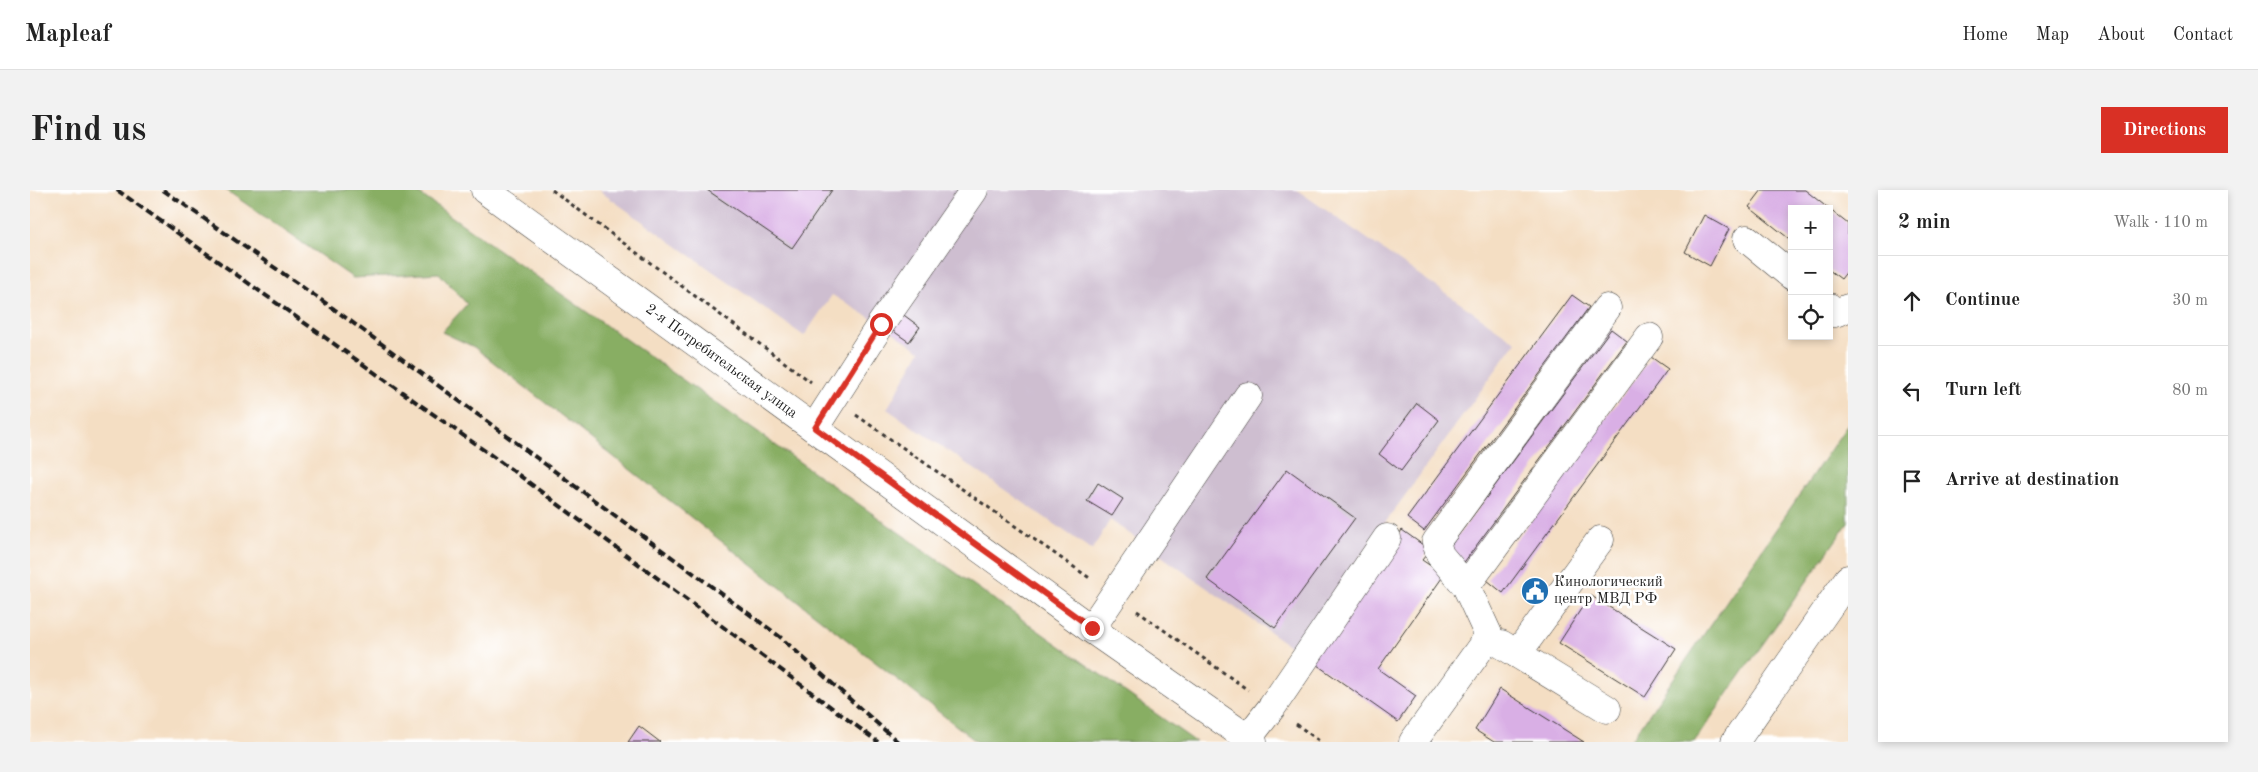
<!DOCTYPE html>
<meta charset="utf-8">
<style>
body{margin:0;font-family:"Old Standard TT",serif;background:#f2f2f2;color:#222}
.controls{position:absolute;right:15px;top:15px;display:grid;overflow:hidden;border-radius:0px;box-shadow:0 2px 8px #0003}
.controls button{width:45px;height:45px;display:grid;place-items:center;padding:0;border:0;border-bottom:1px solid #e0e0e0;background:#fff;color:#222;font:25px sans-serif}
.stop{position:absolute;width:15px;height:15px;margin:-11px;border:4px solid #d93025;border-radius:50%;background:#fff}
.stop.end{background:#d93025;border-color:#fff;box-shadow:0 1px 5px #0008}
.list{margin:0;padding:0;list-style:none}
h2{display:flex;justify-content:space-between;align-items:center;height:65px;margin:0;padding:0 20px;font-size:21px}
h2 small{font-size:16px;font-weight:400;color:#767676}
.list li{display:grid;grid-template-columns:32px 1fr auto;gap:15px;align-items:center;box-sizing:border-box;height:90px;padding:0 20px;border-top:1px solid #e0e0e0}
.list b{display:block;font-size:19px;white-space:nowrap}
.list em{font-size:16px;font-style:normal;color:#767676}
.icon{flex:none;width:28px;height:28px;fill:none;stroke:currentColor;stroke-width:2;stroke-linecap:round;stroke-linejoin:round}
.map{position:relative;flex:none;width:1818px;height:552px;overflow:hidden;border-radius:0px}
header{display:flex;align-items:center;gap:30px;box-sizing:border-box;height:70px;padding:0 25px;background:#fff;border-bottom:1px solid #e0e0e0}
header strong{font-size:24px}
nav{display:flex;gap:28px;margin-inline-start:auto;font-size:18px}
.intro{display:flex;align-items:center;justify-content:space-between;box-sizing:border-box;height:120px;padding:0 30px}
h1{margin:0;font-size:35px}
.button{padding:12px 22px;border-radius:0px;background:#d93025;color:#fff;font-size:18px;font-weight:700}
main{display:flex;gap:30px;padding:0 30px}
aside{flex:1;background:#fff;border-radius:0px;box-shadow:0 2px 8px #0003}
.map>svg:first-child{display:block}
</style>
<header>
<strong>Mapleaf</strong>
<nav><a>Home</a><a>Map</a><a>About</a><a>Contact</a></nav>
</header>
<div class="intro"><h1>Find us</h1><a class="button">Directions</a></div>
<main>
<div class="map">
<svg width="1818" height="552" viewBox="0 0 1818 552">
<rect width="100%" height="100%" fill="#fff"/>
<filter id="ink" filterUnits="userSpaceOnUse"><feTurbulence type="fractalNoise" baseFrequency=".02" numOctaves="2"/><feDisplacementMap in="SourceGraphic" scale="10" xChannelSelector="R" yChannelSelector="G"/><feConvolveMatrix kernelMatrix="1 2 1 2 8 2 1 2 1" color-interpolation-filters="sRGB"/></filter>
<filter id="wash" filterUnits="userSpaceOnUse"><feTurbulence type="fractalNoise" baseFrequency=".0096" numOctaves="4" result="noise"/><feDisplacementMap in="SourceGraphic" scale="20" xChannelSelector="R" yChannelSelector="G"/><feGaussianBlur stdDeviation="1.12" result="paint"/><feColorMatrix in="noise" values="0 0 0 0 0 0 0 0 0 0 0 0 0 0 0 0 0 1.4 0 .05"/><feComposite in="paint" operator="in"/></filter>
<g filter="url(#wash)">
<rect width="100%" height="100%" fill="#f4dec3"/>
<path fill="#cebed0" d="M 568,0 L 1267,0 L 1486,152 L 1264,459 L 1080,330 L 1062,360 L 857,219 L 890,161 L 851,134 L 802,105 L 774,146 Z"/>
<path fill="#88ae64" stroke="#526540" d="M 196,0 L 384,0 L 1166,552 L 947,552 L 444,157 L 412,142 L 437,114 L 409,83 L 323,88 Z
M 1818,234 L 1818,333 L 1664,552 L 1600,552 Z"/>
<g id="blocks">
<path fill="#d9afe5" d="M 677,0 L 802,0 L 762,58 Z
M 1732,0 L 1775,0 L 1799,19 L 1762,19 L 1762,51 L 1719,17 Z
M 1799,19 L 1818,34 L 1818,80 L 1811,89 L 1799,80 Z
M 1674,25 L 1699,39 L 1680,76 L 1655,62 Z
M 1542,105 L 1559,117 L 1394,341 L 1377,328 Z
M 867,120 L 890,137 L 879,152 L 856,136 Z
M 1581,139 L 1597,151 L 1432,375 L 1416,362 Z
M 1621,167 L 1638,179 L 1473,403 L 1457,390 Z
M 1387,213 L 1409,230 L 1371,281 L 1349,264 Z
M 1257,279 L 1325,328 L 1245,438 L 1177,389 Z
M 1068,293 L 1093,309 L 1082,326 L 1057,311 Z
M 1372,340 L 1400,360 L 1392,370 L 1414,385 L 1348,479 L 1386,506 L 1368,532 L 1280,470 Z
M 1560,405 L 1646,459 L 1615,507 L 1529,453 Z
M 1470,499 L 1554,552 L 1464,552 L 1445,540 Z
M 609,536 L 630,552 L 598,552 Z"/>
</g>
</g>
<g filter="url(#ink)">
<use href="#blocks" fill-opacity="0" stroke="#3c3935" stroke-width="1"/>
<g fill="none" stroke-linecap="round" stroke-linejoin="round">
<defs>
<g id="minor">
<path id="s1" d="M 455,0 L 1061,439 L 1223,552"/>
<path d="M 1717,49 L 1762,86"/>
<path d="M 1799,117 L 1805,123 L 1818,118"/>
<path d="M 785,237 L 851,134 L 944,0"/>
<path d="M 1436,396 L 1619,147"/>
<path d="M 1061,439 L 1218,206"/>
<path d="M 1471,454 L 1577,519"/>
<path d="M 1487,464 L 1570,350"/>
<path d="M 1218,548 L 1242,517 L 1357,348"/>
<path d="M 1383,552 L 1459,446 L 1436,396 L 1410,365 L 1406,352 L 1577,118"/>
<path d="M 1705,552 L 1818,389"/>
</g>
</defs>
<use href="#minor" stroke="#3c3935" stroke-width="29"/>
<path stroke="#3c3935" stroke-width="3" stroke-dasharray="4 4" stroke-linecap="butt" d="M 522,0 L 781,192
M 826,225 L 1061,389
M 1107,421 L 1218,500
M 1266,534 L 1291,552"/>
<use href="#minor" stroke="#fff" stroke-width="28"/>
<path stroke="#1c1c1c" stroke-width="4" stroke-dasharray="8 4" stroke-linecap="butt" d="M 87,0 L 482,280 L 848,552
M 133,0 L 304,119 L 749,446 L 868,552"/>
</g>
</g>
<g fill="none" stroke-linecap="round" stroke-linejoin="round" filter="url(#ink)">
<path stroke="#d93025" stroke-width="6" d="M 851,134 L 785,238 L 1062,438"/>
</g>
<defs>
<symbol id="civic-disc" viewBox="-11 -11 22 22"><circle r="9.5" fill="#1f6fb2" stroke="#fff"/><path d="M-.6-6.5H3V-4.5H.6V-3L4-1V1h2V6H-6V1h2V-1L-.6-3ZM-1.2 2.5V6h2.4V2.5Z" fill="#fff"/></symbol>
</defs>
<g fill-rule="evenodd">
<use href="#civic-disc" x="1489" y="385" width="32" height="32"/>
</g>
<g text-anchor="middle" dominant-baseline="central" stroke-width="5" stroke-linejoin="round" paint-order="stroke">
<g font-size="15" fill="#1c1c1c" stroke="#fff">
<text stroke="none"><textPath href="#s1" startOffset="292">2-я Потребительская улица</textPath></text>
</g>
<g font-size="15" fill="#1c1c1c" stroke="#fff" text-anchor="start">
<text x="1524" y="392">Кинологический<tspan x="1524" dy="17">центр МВД РФ</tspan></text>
</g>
</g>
</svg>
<div class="controls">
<button>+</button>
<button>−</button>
<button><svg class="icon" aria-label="locate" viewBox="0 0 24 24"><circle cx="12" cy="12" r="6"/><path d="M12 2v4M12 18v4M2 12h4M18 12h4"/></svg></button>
</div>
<div class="stop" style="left:851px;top:134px"></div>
<div class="stop end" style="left:1062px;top:438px"></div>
</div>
<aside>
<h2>2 min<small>Walk · 110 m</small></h2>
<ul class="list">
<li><svg class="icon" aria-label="ahead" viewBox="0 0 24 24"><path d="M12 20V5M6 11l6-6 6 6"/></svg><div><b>Continue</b></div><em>30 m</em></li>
<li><svg class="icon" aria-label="left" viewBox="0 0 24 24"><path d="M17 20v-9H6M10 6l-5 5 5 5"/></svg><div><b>Turn left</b></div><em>80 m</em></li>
<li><svg class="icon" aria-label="arrive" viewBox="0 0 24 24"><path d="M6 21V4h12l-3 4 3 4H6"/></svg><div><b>Arrive at destination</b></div></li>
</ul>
</aside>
</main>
